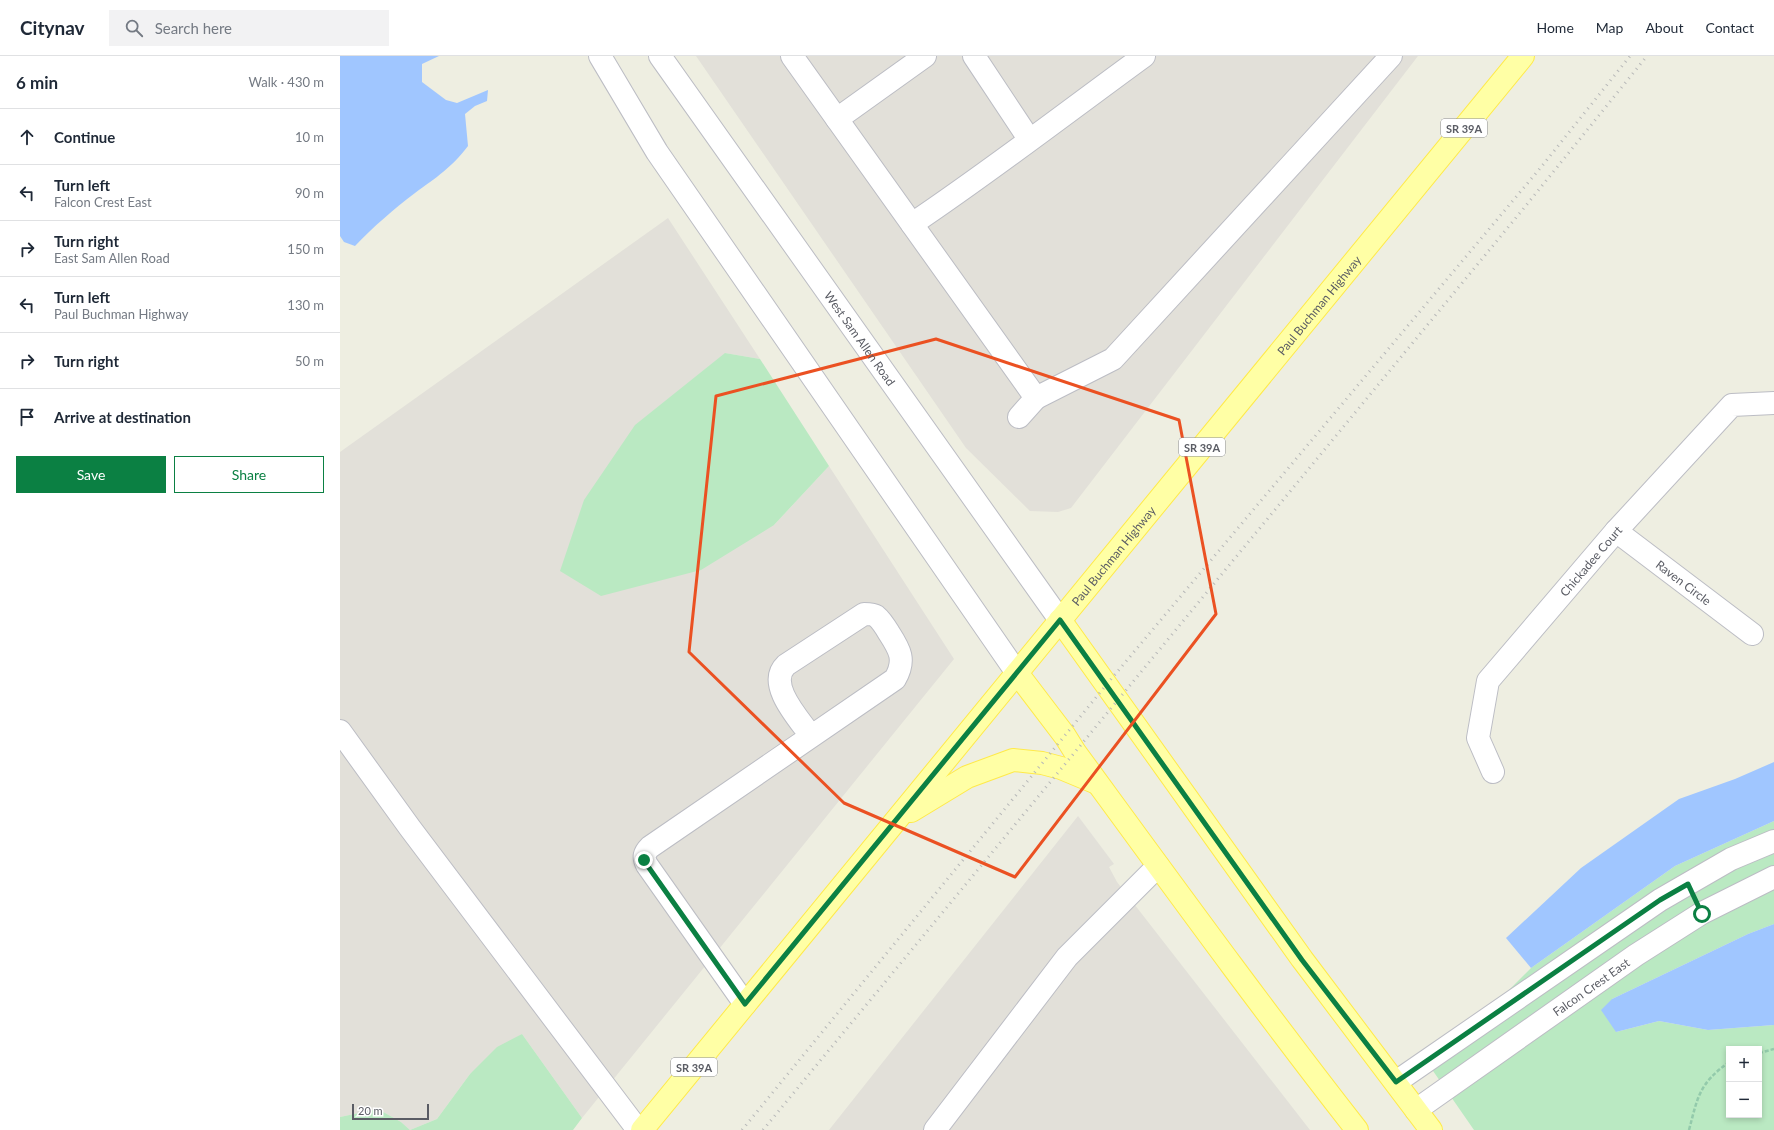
<!DOCTYPE html>
<meta charset="utf-8">
<style>
body{margin:0;font-family:Lato,sans-serif;background:#f2f2f3;color:#1f2937}
.controls{position:absolute;right:12px;bottom:12px;display:grid;overflow:hidden;border-radius:0px;box-shadow:0 2px 6px #0003}
.controls button{width:36px;height:36px;display:grid;place-items:center;padding:0;border:0;border-bottom:1px solid #e0e1e3;background:#fff;color:#1f2937;font:20px sans-serif}
.scale{position:absolute;left:12px;bottom:10px;width:77px;box-sizing:border-box;padding-left:4px;border:2px solid #5a5c64;border-top:0;font-size:11px;line-height:14px;white-space:nowrap;color:#5a5c64;-webkit-text-stroke:3px #fff;paint-order:stroke}
.stop{position:absolute;width:12px;height:12px;margin:-9px;border:3px solid #0b8043;border-radius:50%;background:#fff}
.stop.end{background:#0b8043;border-color:#fff;box-shadow:0 1px 4px #0008}
.list{margin:0;padding:0;list-style:none}
h2{display:flex;justify-content:space-between;align-items:center;height:52px;margin:0;padding:0 16px;font-size:17px}
h2 small{font-size:13px;font-weight:400;color:#747a83}
.list li{display:grid;grid-template-columns:26px 1fr auto;gap:12px;align-items:center;box-sizing:border-box;height:56px;padding:0 16px;border-top:1px solid #e0e1e3}
.list b{display:block;font-size:15px;white-space:nowrap}
.list p{margin:0;font-size:13px;white-space:nowrap;color:#747a83}
.list em{font-size:13px;font-style:normal;color:#747a83}
.actions{display:flex;gap:8px;padding:12px 16px}
.actions a{flex:1;padding:9px 0;border:1px solid #0b8043;border-radius:0px;text-align:center;font-size:14px;color:#0b8043}
.actions .main{background:#0b8043;color:#fff}
.icon{flex:none;width:22px;height:22px;fill:none;stroke:currentColor;stroke-width:2;stroke-linecap:round;stroke-linejoin:round}
.map{position:relative;flex:none;width:1434px;height:1074px;overflow:hidden}
header{display:flex;align-items:center;gap:24px;box-sizing:border-box;height:56px;padding:0 20px;background:#fff;border-bottom:1px solid #e0e1e3}
header strong{font-size:19px}
nav{display:flex;gap:22px;margin-inline-start:auto;font-size:14px}
.search{width:280px;height:36px;background:#f2f2f3;display:flex;align-items:center;gap:10px;box-sizing:border-box;padding:0 14px;border-radius:0px;color:#747a83;font-size:15px}
main{display:flex}
aside{flex:1;background:#fff}
.map>svg:first-child{display:block}
</style>
<header>
<strong>Citynav</strong>
<div class="search"><svg class="icon" aria-label="search" viewBox="0 0 24 24"><circle cx="10" cy="10" r="6"/><path d="M15 15l6 6"/></svg>Search here</div>
<nav><a>Home</a><a>Map</a><a>About</a><a>Contact</a></nav>
</header>
<main>
<aside>
<h2>6 min<small>Walk · 430 m</small></h2>
<ul class="list">
<li><svg class="icon" aria-label="ahead" viewBox="0 0 24 24"><path d="M12 20V5M6 11l6-6 6 6"/></svg><div><b>Continue</b></div><em>10 m</em></li>
<li><svg class="icon" aria-label="left" viewBox="0 0 24 24"><path d="M17 20v-9H6M10 6l-5 5 5 5"/></svg><div><b>Turn left</b><p>Falcon Crest East</p></div><em>90 m</em></li>
<li><svg class="icon" aria-label="right" viewBox="0 0 24 24"><path d="M7 20v-9h11M14 6l5 5-5 5"/></svg><div><b>Turn right</b><p>East Sam Allen Road</p></div><em>150 m</em></li>
<li><svg class="icon" aria-label="left" viewBox="0 0 24 24"><path d="M17 20v-9H6M10 6l-5 5 5 5"/></svg><div><b>Turn left</b><p>Paul Buchman Highway</p></div><em>130 m</em></li>
<li><svg class="icon" aria-label="right" viewBox="0 0 24 24"><path d="M7 20v-9h11M14 6l5 5-5 5"/></svg><div><b>Turn right</b></div><em>50 m</em></li>
<li><svg class="icon" aria-label="arrive" viewBox="0 0 24 24"><path d="M6 21V4h12l-3 4 3 4H6"/></svg><div><b>Arrive at destination</b></div></li>
</ul>
<div class="actions"><a class="main">Save</a><a>Share</a></div>
</aside>
<div class="map">
<svg width="1434" height="1074" viewBox="0 0 1434 1074">
<rect width="100%" height="100%" fill="#eeeee1"/>
<path fill="#e2e0d9" d="M 356,0 L 1078,0 L 731,452 L 718,456 L 690,455 L 626,392 Z
M 328,162 L 420,303 L 385,297 L 434,469 L 489,410 L 614,603 L 242,1062 L 182,978 L 130,1018 L 97,1063 L 70,1074 L 61,1066 L 38,1053 L 0,1061 L 0,396 Z
M 738,760 L 774,808 L 769,811 L 777,826 L 970,1074 L 489,1074 Z"/>
<path fill="#bae9c2" fill-rule="evenodd" d="M 385,297 L 420,303 L 489,410 L 434,469 L 361,514 L 261,540 L 220,515 L 244,444 L 295,369 Z
M 1434,765 L 1434,868 L 1408,878 L 1272,943 L 1276,976 L 1319,965 L 1368,974 L 1434,969 L 1434,1074 L 1134,1074 L 1091,1012 L 1191,912 L 1335,810 ZM 1389,993 L 1419,993 L 1419,1059 L 1389,1059 Z
M 182,978 L 242,1062 L 233,1074 L 0,1074 L 0,1061 L 38,1053 L 61,1066 L 70,1074 L 97,1063 L 130,1018 L 157,991 Z"/>
<path fill="#a0c6ff" d="M 0,0 L 99,0 L 82,8 L 82,26 L 106,44 L 117,47 L 148,34 L 147,45 L 135,50 L 125,58 L 128,90 C 111,112 97,121 75,137 C 54,153 33,171 15,190 L 4,186 L 0,180 Z
M 1434,706 L 1434,765 L 1335,810 L 1191,912 L 1166,882 L 1241,812 L 1339,743 L 1395,723 Z
M 1434,868 L 1434,969 L 1368,974 L 1319,965 L 1276,976 L 1261,954 L 1272,943 L 1408,878 Z"/>
<g fill="none" stroke-linecap="round" stroke-linejoin="round">
<defs>
<g id="minor">
<path d="M 260,0 L 317,96 L 677,617"/>
<path id="s1" d="M 320,0 L 720,564"/>
<path d="M 452,0 L 696,342 L 773,303 L 1051,0"/>
<path d="M 634,0 L 689,83"/>
<path d="M 497,63 L 585,0"/>
<path d="M 572,168 C 651,115 727,56 804,0"/>
<path d="M 679,361 L 696,342"/>
<path id="s2" d="M 1276,475 L 1412,578"/>
<path d="M 0,675 L 70,772 L 298,1074"/>
<path id="s3" d="M 1153,716 L 1138,682 L 1148,625 L 1276,475 L 1392,349 L 1434,347"/>
<path d="M 405,948 L 307,809 C 303,801 304,797 310,791 L 555,623 C 566,604 560,594 549,577 C 546,572 541,564 536,560 C 533,558 527,558 524,558 L 446,609 C 426,628 459,663 471,680"/>
<path d="M 1056,1026 L 1320,844 L 1391,803 L 1434,785"/>
<path id="s4" d="M 1076,1054 L 1296,899 L 1362,857 L 1434,821"/>
<path d="M 595,1074 L 727,901 L 818,810"/>
</g>
<g id="major">
<path d="M 720,564 L 962,903 L 1091,1074"/>
<path d="M 677,617 L 725,680 L 735,696 C 828,823 920,950 1017,1074"/>
<path d="M 571,755 L 627,721 L 673,704 L 702,707 L 721,712 L 757,727"/>
<path id="s5" d="M 302,1074 L 1183,0"/>
</g>
</defs>
<use href="#minor" stroke="#bcbdc4" stroke-width="24"/>
<use href="#major" stroke="#ffea49" stroke-width="24"/>
<path stroke="#93caab" stroke-width="2.5" stroke-dasharray="4 2" stroke-linecap="butt" d="M 1419,997 L 1434,993
M 1349,1074 C 1358,1040 1359,1028 1389,1006"/>
<use href="#minor" stroke="#fff" stroke-width="22"/>
<use href="#major" stroke="#ffffa5" stroke-width="22"/>
<path stroke="#b7b8b8" stroke-width="3" stroke-dasharray="1 5" stroke-linecap="butt" d="M 402,1074 L 767,628 L 1202,110 L 1290,0
M 423,1074 L 1184,152 L 1307,0"/>
</g>
<g fill="none" stroke-linecap="round" stroke-linejoin="round">
<path stroke="#0b8043" stroke-width="5" d="M 304,804 L 307,809 L 405,948 L 720,564 L 962,904 L 1056,1026 L 1320,844 L 1348,828 L 1362,858"/>
</g>
<path fill="none" stroke="#eb5122" stroke-width="3" stroke-linejoin="round" d="M 596,283 L 839,364 L 876,558 L 675,821 L 504,747 L 349,596 L 376,340 Z"/>
<g text-anchor="middle" dominant-baseline="central" stroke-width="4" stroke-linejoin="round" paint-order="stroke">
<g fill="#fff" stroke="#8c8d92" stroke-width="1">
<rect x="1101" y="63" width="46" height="18" rx="3"/>
<rect x="839" y="382" width="46" height="18" rx="3"/>
<rect x="331" y="1002" width="46" height="18" rx="3"/>
</g>
<g font-size="11" font-weight="bold" fill="#5a5c64">
<text x="1124" y="72">SR 39A</text>
<text x="862" y="391">SR 39A</text>
<text x="354" y="1011">SR 39A</text>
</g>
<g font-size="12" fill="#5a5c64" stroke="#fff">
<text stroke="none"><textPath href="#s5" startOffset="1067">Paul Buchman Highway</textPath></text>
<text stroke="none"><textPath href="#s1" startOffset="346">West Sam Allen Road</textPath></text>
<text stroke="none"><textPath href="#s5" startOffset="743">Paul Buchman Highway</textPath></text>
<text stroke="none"><textPath href="#s3" startOffset="253">Chickadee Court</textPath></text>
<text stroke="none"><textPath href="#s2" startOffset="85">Raven Circle</textPath></text>
<text stroke="none"><textPath href="#s4" startOffset="214">Falcon Crest East</textPath></text>
</g>
</g>
</svg>
<div class="controls">
<button>+</button>
<button>−</button>
</div>
<div class="scale">20 m</div>
<div class="stop" style="left:1362px;top:858px"></div>
<div class="stop end" style="left:304px;top:804px"></div>
</div>
</main>
